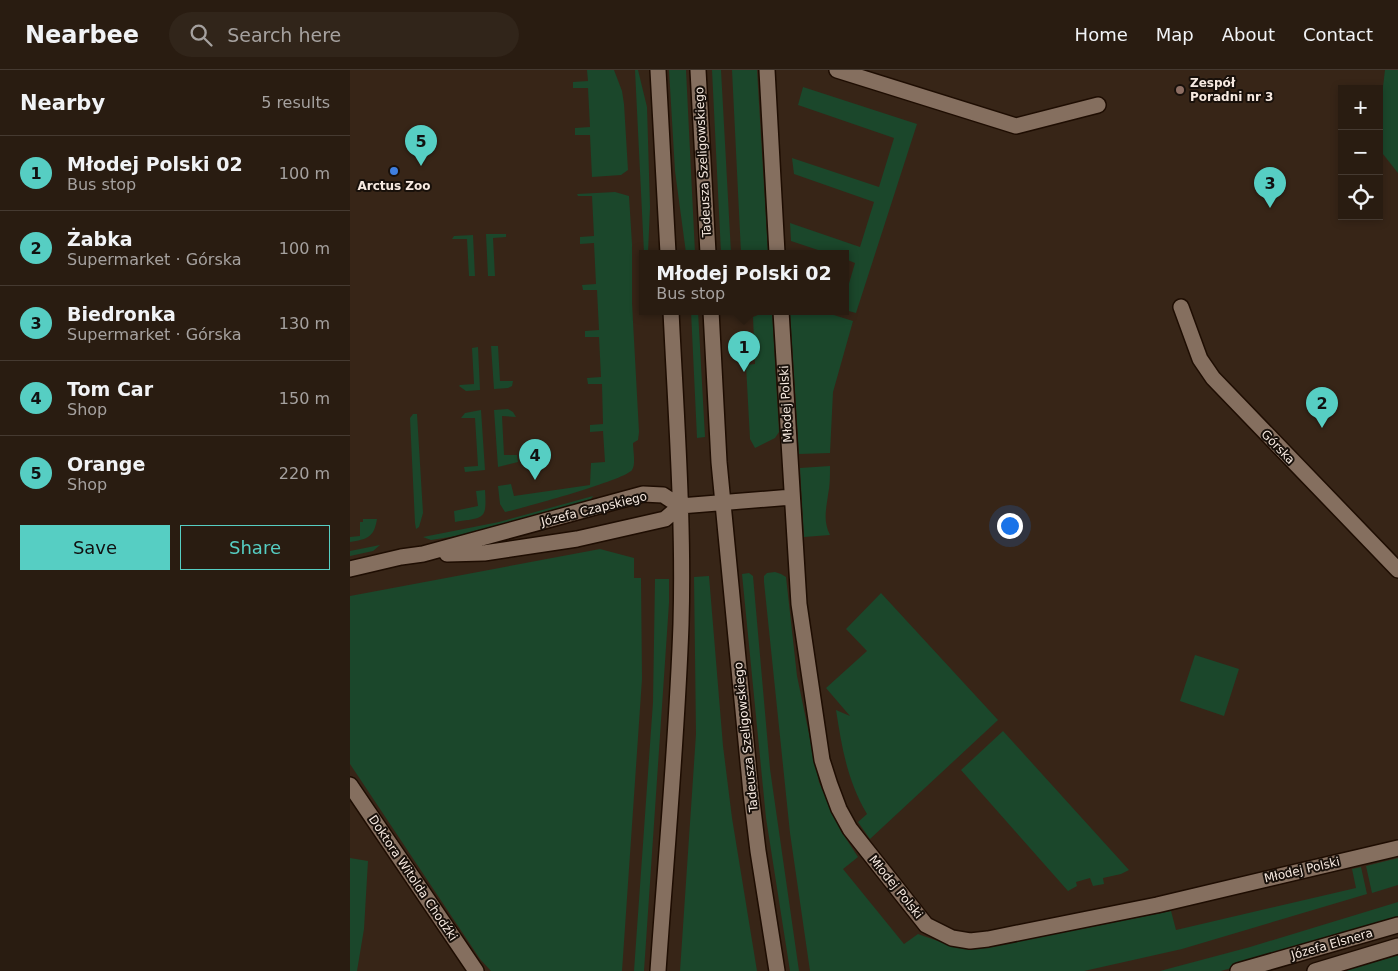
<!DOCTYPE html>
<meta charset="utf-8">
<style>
body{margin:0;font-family:"DejaVu Sans",sans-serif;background:#31251a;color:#f1f3f6}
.controls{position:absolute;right:15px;top:15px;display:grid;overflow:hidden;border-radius:0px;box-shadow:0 2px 8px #0003}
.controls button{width:45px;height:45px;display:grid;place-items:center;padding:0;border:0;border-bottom:1px solid #453a31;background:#291c11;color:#f1f3f6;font:25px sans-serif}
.you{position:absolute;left:659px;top:455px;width:18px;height:18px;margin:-12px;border:4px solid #fff;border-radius:50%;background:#1a73e8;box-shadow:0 0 0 8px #1a73e833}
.badge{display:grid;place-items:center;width:32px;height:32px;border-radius:50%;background:#56cec3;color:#111;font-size:16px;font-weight:700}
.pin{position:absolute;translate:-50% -41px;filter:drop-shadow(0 1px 2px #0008)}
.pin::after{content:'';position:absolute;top:26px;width:18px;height:15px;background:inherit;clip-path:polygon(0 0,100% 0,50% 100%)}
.popup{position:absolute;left:289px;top:180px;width:210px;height:65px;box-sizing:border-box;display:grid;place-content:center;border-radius:0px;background:#291c11;filter:drop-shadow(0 1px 4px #0005);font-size:16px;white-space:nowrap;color:#a5a19f}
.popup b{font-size:19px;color:#f1f3f6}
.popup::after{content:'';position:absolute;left:50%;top:100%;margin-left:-10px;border:10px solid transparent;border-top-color:#291c11}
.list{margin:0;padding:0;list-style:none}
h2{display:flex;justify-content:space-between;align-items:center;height:65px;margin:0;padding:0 20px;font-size:21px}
h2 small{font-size:16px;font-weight:400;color:#a5a19f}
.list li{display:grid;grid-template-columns:32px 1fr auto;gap:15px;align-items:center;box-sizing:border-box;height:75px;padding:0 20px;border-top:1px solid #453a31}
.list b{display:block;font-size:19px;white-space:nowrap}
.list p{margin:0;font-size:16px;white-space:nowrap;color:#a5a19f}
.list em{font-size:16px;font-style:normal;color:#a5a19f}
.actions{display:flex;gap:10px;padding:15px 20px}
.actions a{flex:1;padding:11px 0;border:1px solid #56cec3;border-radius:0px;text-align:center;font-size:18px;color:#56cec3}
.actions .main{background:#56cec3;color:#111}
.icon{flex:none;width:28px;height:28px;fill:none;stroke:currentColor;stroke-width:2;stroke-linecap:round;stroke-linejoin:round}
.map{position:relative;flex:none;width:1048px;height:901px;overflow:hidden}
header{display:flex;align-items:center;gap:30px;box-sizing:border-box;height:70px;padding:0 25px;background:#291c11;border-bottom:1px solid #453a31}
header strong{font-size:24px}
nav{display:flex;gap:28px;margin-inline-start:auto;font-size:18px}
.search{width:350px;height:45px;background:#31251a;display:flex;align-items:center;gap:12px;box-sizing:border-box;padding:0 18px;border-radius:28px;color:#a5a19f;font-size:19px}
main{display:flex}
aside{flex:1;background:#291c11}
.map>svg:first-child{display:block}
</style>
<header>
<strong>Nearbee</strong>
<div class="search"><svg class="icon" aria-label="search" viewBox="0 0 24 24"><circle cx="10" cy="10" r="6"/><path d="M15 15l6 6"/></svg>Search here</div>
<nav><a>Home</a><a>Map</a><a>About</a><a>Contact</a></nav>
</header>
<main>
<aside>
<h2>Nearby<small>5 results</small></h2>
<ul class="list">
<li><span class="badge">1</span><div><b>Młodej Polski 02</b><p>Bus stop</p></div><em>100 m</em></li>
<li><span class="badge">2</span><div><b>Żabka</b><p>Supermarket · Górska</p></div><em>100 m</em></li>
<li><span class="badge">3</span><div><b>Biedronka</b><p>Supermarket · Górska</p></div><em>130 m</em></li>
<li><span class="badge">4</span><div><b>Tom Car</b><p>Shop</p></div><em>150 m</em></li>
<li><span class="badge">5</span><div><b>Orange</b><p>Shop</p></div><em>220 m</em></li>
</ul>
<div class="actions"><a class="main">Save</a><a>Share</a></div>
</aside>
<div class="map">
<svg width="1048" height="901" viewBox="0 0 1048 901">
<rect width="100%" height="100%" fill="#372517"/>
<path fill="#1b472b" d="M 237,0 L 264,0 L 272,21 L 274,34 L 278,100 L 271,105 L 242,107 L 240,65 L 225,65 L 225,58 L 240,57 L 238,18 L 223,18 L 223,12 L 238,11 Z
M 285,0 L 288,0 L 297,37 L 300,137 L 298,183 L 294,183 Z
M 319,0 L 336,0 L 345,183 L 336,183 L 325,101 Z
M 362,0 L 371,0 L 381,183 L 371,183 Z
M 382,0 L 407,0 L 418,183 L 391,183 Z
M 1035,0 L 1048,0 L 1048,103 L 1029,79 L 1029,50 Z
M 453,17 L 567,54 L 506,243 L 495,240 L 495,227 L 505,193 L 495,189 L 495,183 L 477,183 L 441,171 L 440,153 L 510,177 L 524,132 L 444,104 L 442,88 L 529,117 L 544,68 L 448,35 Z
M 265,122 L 279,126 L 282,174 L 282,233 L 289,362 L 288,370 L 283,373 C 283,380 286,394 282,400 C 275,410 173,438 155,442 L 150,434 L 148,416 L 161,414 L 164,426 L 240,415 L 241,393 L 255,392 L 253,361 L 240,362 L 240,355 L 253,354 L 252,314 L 238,314 L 237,308 L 251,307 L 249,267 L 235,267 L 235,261 L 249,260 L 247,220 L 233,220 L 232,215 L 246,214 L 244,173 L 230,174 L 230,167 L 244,166 L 242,126 L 228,126 L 227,124 Z
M 136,164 L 156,164 L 156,167 L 143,168 L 145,206 L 138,206 Z
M 123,165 L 125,206 L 119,206 L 117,169 L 102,169 L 104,166 Z
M 341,241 L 348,241 L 355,367 L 347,368 Z
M 418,241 L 422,241 L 429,362 L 425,368 L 405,378 L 400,369 L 396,295 L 405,294 L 403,247 Z
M 440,241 L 471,241 L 503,251 L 483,322 L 480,383 L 449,384 Z
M 141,276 L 148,276 L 150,311 L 163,311 L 162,316 L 158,318 L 144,319 Z
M 128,277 L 130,320 L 116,321 L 109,316 L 110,315 L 124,314 L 122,278 Z
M 158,339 L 163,342 L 166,347 L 152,346 L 154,385 L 167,385 L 168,392 L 148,397 L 144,340 Z
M 131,340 L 135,400 L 115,402 L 114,397 L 128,396 L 125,348 L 111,348 L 115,343 Z
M 63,344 L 67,344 L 73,443 L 69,457 L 66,459 L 65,453 L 60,348 Z
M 480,396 C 480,406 480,416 478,425 C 476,440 473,451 480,465 L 454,467 L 450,398 Z
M 135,420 C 137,451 134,447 105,452 L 104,441 L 128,436 L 126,421 Z
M 243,426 L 240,431 L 119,464 L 81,470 L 73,467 L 149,452 Z
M 13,449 L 27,449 C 24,468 17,469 0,472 L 0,467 L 10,466 L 10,452 L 13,452 Z
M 30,475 L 23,481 L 0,486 L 0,481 Z
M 250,479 L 284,488 L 284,508 L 291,508 L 292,609 L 272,901 L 141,901 L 130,889 L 0,694 L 0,526 Z
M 425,502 L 431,504 L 436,507 L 447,606 L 469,712 L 491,761 L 508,787 L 493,799 L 554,874 L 568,864 L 605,877 L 640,877 L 821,841 L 826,860 L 1006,818 L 1002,799 L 1011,797 L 1017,824 L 832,879 L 734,901 L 460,901 L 440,763 L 414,512 L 414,506 L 417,503 Z
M 399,503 L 403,506 L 420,699 L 449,901 L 440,901 L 416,748 L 392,504 Z
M 359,506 L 373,676 L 382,748 L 407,901 L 330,901 L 346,664 L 344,507 Z
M 305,509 L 319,509 L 319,533 L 294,901 L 284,901 L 303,632 Z
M 531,523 L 648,650 L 520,769 L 508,752 L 517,744 C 497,710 492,678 486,640 L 500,646 L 476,618 L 517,581 L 496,559 Z
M 845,585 L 889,599 L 874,646 L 830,631 Z
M 653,661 L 779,800 L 771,804 L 753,808 L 754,814 L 743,816 L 740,808 L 726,812 L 727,816 L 718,821 L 611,700 Z
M 0,788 L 18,791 L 14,859 L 7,901 L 0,901 Z
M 1048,788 L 1048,815 L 1022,823 L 1016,796 Z
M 1048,832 L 1048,848 L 892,895 L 871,901 L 810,901 L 900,877 Z
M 1048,885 L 1048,900 L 1045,901 L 994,901 Z"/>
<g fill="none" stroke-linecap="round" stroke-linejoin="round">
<defs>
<path id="minor" d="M 308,0 L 318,183
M 348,0 L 358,183
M 417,0 L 427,183
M 487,0 L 666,56 L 748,35
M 831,237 L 850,289 L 863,308 L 1048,500
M 361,241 L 369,392 L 401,723 L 408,781 L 427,901
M 431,241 L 449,534 L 472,690 L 480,715 L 489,739 L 500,759 L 576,855 L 602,868 L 620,871 L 638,869 L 807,835 L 1048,778
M 330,436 L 442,427
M 97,484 L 134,483 L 227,469 L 315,449 L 330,436
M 0,499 L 51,487 L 73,484 L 293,424 L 313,425 L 330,436
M 0,715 L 126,901
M 308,901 C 316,786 327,670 331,554 C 334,450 326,345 321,241
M 888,901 L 1048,855
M 965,901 L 1048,876"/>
</defs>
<use href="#minor" stroke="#1e0d02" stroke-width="18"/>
<use href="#minor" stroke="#856f5f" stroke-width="15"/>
</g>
<circle fill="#8d6e63" stroke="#18100a" stroke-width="2" cx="830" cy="20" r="5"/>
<circle fill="#3f7fe0" stroke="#18100a" stroke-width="2" cx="44" cy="101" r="5"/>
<g text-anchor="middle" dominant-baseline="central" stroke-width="4" stroke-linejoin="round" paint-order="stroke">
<g font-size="12" font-weight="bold" fill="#f7eae1" stroke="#18100a" text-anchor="start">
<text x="840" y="13">Zespół<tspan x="840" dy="14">Poradni nr 3</tspan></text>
<text x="44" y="116" text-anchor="middle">Arctus Zoo</text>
</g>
<g font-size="12" fill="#f7eae1" stroke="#18100a">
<text transform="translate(353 92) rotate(-93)">Tadeusza Szeligowskiego</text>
<text transform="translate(436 334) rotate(-93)">Młodej Polski</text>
<text transform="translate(928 377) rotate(46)">Górska</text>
<text transform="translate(244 439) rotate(-14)">Józefa Czapskiego</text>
<text transform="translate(396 667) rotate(-96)">Tadeusza Szeligowskiego</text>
<text transform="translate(952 800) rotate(-13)">Młodej Polski</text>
<text transform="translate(63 808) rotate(56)">Doktora Witolda Chodźki</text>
<text transform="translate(546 817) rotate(51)">Młodej Polski</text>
<text transform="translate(982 874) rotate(-16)">Józefa Elsnera</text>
</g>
</g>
</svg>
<div class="controls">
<button>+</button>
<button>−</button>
<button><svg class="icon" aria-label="locate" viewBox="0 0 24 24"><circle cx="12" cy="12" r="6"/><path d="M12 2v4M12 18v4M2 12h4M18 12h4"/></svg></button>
</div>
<div class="you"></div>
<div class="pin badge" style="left:394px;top:302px">1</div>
<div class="popup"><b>Młodej Polski 02</b>Bus stop</div>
<div class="pin badge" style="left:972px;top:358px">2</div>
<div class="pin badge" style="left:920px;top:138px">3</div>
<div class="pin badge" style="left:185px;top:410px">4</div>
<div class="pin badge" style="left:71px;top:96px">5</div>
</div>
</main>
